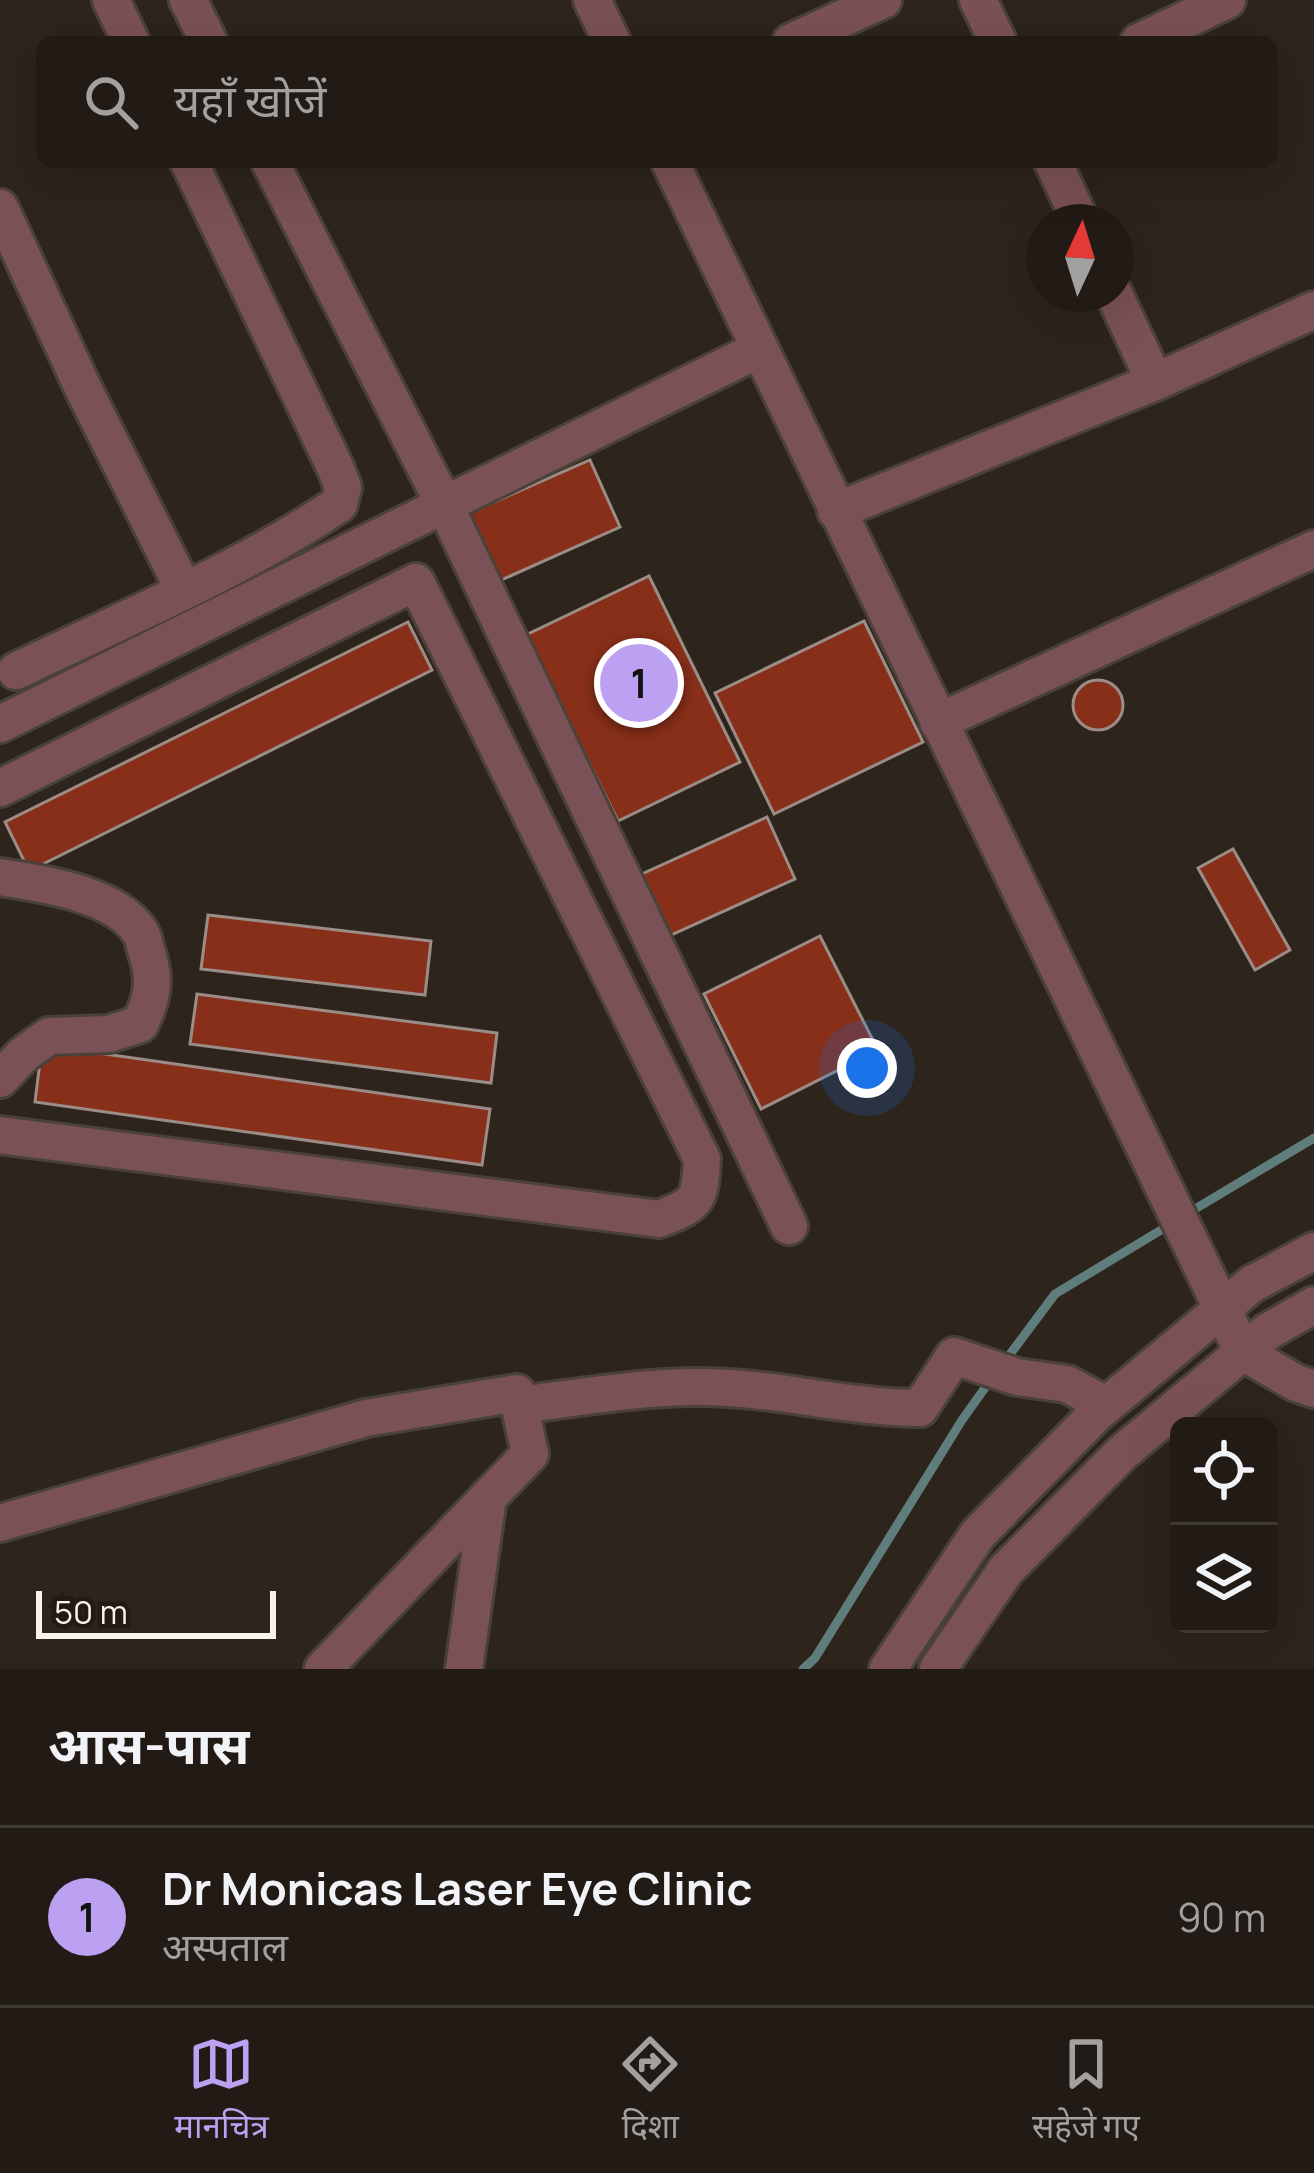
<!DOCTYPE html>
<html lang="hi">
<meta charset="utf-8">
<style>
body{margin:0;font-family:Manrope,"Noto Sans Devanagari",sans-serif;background:#2e2822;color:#f1f3f6}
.controls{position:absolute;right:36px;bottom:36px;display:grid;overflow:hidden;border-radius:18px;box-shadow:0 12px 48px #0002}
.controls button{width:108px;height:108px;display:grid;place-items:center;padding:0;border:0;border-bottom:3px solid #3f3934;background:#221b15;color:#f1f3f6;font:60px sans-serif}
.compass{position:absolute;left:1026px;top:204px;width:108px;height:108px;border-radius:50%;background:#221b15;box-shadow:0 12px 48px #0002;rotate:4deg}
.scale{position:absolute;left:36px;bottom:30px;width:240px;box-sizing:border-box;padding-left:12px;border:6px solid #f9f3ed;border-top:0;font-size:33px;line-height:42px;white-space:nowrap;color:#f9f3ed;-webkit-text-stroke:9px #231b13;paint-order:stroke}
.you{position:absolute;left:867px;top:1068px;width:42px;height:42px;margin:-30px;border:9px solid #fff;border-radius:50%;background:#1a73e8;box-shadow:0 0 0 18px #1a73e833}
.badge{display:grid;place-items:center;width:78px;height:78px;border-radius:50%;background:#bca0f2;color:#111;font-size:39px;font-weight:700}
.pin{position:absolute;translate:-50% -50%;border:6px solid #fff;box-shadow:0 3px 12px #0006}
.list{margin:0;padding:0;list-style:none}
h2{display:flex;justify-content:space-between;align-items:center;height:156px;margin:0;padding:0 48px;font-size:51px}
h2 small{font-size:39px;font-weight:400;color:#a2a1a0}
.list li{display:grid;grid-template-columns:78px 1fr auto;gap:36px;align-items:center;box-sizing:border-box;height:180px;padding:0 48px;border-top:3px solid #3f3934}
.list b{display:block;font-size:45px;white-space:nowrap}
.list p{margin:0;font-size:39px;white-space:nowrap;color:#a2a1a0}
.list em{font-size:39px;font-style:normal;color:#a2a1a0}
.icon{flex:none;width:66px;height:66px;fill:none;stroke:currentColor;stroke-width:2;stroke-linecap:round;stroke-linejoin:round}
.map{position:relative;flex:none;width:1314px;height:1669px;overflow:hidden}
.search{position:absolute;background:#221b15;box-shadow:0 12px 48px #0002;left:36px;right:36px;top:36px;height:132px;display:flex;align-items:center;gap:30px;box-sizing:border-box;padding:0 42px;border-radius:18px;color:#a2a1a0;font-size:45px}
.sheet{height:336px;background:#221b15}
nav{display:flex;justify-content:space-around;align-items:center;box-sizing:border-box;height:168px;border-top:3px solid #3f3934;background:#221b15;font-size:33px;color:#a2a1a0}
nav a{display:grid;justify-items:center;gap:6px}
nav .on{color:#bca0f2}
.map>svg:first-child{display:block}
</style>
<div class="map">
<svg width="1314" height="1669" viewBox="0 0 1314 1669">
<rect width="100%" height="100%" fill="#2d241c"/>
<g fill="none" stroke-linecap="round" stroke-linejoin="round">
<path stroke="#5f7d7c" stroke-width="9" d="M 1185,1215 L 1314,1138
M 1002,1365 L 1055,1294 L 1171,1224
M 803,1669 L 815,1658 L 962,1420 L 992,1378"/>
</g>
<path fill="#872f18" stroke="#9b8c88" stroke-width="3" d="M 590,460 L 620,527 L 499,581 L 469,513 Z
M 649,576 L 740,762 L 618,821 L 526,635 Z
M 864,621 L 923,742 L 774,814 L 715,693 Z
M 408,622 L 432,670 L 29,871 L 5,822 Z
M1073 705a25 25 0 1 1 50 0a25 25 0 1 1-50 0Z
M 767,817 L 795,879 L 671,935 L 642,874 Z
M 1233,849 L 1290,950 L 1255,970 L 1198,868 Z
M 208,915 L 431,941 L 425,995 L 201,969 Z
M 820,936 L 878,1050 L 761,1109 L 704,994 Z
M 197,994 L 497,1033 L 491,1083 L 190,1044 Z
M 42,1045 L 490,1109 L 482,1165 L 35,1102 Z"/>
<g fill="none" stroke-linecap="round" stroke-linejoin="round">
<defs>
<path id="minor" d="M 111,0 L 131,42
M 188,0 L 209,42
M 592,0 L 612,42
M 978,0 L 998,42
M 791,42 L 883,0
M 1139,42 L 1227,0
M 270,162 L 445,506 L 789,1226
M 670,162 L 1243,1352 L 1296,1383 L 1314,1389
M 1053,162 L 1081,222
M 0,208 L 83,388 L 184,590
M 1114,294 L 1155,382
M 836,511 L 1155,382 L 1314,310
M 16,671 C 122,620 241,570 339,504 L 343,487 L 336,469 L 189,162
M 938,722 L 1314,549
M 0,724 L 758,350
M 0,788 L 416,582 L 702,1159 C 700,1201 698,1204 659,1219 L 0,1135
M 0,877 C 42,884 115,893 140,932 C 144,937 144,944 146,950 C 156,979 153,997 140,1024 L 109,1034 L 49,1036 L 24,1054 L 0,1079
M 519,1405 C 577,1398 638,1387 696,1387 C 771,1386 845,1408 920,1408 L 954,1356 L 1017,1377 L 1067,1384 L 1106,1405
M 0,1523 L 366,1418 L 517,1393 L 530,1454 L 323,1669
M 464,1669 L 488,1497
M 888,1669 L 978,1534 L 1097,1413 L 1252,1284 L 1314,1251
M 938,1669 L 1006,1570 L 1122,1453 L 1267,1332 L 1314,1305"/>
</defs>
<use href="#minor" stroke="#4a4139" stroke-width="42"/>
<use href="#minor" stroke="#7a5156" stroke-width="36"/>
</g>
</svg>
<div class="controls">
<button><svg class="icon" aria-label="locate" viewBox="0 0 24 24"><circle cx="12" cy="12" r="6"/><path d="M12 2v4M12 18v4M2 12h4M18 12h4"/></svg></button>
<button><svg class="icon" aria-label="layers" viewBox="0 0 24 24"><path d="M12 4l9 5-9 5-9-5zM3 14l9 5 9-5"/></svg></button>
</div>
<svg class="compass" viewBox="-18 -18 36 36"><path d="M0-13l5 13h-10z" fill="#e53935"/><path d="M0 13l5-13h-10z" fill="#a2a1a0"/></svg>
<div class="scale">50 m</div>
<div class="you"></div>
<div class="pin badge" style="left:639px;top:683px">1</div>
<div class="search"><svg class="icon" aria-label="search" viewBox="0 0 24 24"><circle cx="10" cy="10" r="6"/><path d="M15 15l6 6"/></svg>यहाँ खोजें</div>
</div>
<section class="sheet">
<h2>आस-पास<small></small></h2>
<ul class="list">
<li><span class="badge">1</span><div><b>Dr Monicas Laser Eye Clinic</b><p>अस्पताल</p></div><em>90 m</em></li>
</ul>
</section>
<nav>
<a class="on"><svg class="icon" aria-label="map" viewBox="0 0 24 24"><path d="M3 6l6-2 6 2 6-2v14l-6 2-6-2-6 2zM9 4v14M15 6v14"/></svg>मानचित्र</a>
<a><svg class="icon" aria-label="directions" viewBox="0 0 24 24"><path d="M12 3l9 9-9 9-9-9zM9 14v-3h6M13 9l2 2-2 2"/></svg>दिशा</a>
<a><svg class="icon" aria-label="saved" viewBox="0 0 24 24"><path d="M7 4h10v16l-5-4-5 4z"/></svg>सहेजे गए</a>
</nav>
